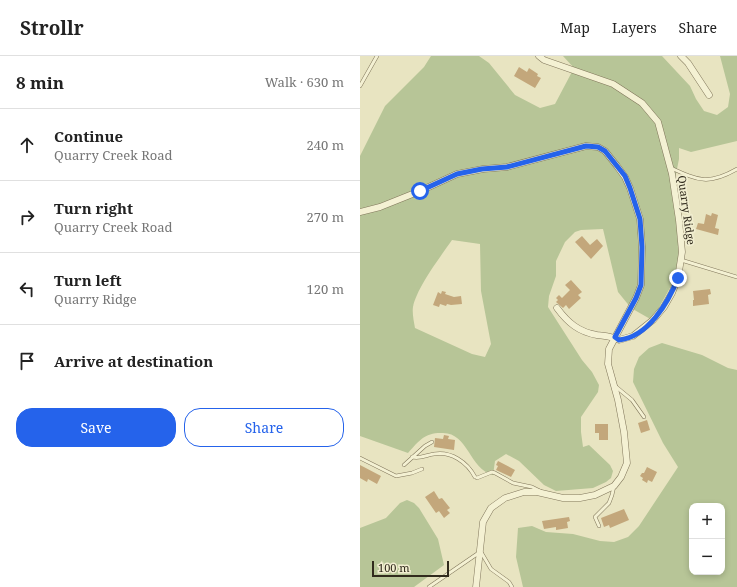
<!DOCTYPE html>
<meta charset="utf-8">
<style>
body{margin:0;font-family:"Noto Serif",serif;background:#f6f6f6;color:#222}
.controls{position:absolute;right:12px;bottom:12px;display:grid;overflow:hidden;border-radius:8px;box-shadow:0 2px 6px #0003}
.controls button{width:36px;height:36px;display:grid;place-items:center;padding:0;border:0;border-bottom:1px solid #e0e0e0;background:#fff;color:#222;font:20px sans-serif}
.scale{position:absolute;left:12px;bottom:10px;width:77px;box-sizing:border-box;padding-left:4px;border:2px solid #312b1d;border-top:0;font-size:11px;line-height:14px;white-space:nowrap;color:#312b1d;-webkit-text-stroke:3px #f1eed0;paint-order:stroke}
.stop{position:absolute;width:12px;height:12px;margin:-9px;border:3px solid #2563eb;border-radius:50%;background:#fff}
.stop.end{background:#2563eb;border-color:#fff;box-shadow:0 1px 4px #0008}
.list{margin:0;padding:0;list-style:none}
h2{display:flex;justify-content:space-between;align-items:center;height:52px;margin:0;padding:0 16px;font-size:17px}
h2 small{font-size:13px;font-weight:400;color:#767676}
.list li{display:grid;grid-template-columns:26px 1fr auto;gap:12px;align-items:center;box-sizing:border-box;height:72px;padding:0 16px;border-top:1px solid #e0e0e0}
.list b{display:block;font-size:15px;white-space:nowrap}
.list p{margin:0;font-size:13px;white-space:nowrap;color:#767676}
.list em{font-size:13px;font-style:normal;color:#767676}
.actions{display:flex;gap:8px;padding:12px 16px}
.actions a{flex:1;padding:9px 0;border:1px solid #2563eb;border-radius:16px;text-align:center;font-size:14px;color:#2563eb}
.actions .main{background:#2563eb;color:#fff}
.icon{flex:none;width:22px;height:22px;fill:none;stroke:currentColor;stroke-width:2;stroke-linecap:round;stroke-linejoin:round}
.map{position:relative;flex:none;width:377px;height:531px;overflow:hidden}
header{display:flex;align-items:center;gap:24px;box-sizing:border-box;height:56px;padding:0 20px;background:#fff;border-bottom:1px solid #e0e0e0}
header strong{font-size:19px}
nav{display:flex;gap:22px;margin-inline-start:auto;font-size:14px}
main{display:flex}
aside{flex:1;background:#fff}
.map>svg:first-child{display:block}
</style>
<header>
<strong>Strollr</strong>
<nav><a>Map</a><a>Layers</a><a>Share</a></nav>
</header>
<main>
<aside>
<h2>8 min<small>Walk · 630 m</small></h2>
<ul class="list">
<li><svg class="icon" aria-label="ahead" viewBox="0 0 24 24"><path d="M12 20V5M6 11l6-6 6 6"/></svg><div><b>Continue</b><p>Quarry Creek Road</p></div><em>240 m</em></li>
<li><svg class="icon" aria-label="right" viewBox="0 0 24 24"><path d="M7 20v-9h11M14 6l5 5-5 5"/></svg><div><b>Turn right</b><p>Quarry Creek Road</p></div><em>270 m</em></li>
<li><svg class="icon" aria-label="left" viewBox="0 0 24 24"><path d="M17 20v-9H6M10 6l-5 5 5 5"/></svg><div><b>Turn left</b><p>Quarry Ridge</p></div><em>120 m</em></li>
<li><svg class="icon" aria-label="arrive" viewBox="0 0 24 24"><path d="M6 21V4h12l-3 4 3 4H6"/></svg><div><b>Arrive at destination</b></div></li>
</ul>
<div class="actions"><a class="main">Save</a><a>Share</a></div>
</aside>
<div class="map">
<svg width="377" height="531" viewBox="0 0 377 531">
<rect width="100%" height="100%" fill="#e8e4c1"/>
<path fill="#b7c597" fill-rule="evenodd" d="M 71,0 L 119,0 L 129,7 L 155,39 L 180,52 L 195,48 L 214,12 L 203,0 L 302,0 L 330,30 L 336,43 L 344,55 L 357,59 L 368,51 L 370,38 L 360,0 L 377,0 L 377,85 L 331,96 L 319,92 L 319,103 L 314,128 L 320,214 L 292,264 L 271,252 L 258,236 L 243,173 L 221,174 L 215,176 L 205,186 L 196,205 L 196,220 L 189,240 L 188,251 L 222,304 L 232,316 L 239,329 L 238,336 L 221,361 L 221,376 L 223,391 L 229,389 L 250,409 L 253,415 L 251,422 L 246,426 L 233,432 L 196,435 L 184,429 L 159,405 L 146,398 L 135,405 L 133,419 C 109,413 108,375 81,377 C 64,377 59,385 48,397 L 0,380 L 0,100 L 25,50 L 64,11 ZM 92,184 L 120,188 L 121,235 L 131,288 L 125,301 L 112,298 L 55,272 C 54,266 52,257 53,251 C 57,231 81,200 92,184 Z
M 302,287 L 342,299 L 368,312 L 377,314 L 377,531 L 163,531 L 156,501 L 158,472 L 172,470 L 186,476 L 213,478 L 240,485 L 254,486 L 268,481 L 279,470 L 318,411 L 303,387 L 273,326 L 274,313 L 279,301 L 289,292 ZM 332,450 L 362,450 L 362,516 L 332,516 Z
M 47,444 L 54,447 L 59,452 L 78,483 L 84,509 L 54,531 L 0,531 L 0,472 L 26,462 L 40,447 Z"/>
<path fill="#c3a77b" d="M 159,11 L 167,16 L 169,12 L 178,18 L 177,20 L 181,22 L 175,32 L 154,20 Z
M 352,157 L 358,159 L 355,172 L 359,173 L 358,179 L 336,173 L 338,167 L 344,168 L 346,158 L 351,160 Z
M 222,180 L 230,189 L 237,183 L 243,190 L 231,203 L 215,186 Z
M 211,224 L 222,236 L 218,239 L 221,242 L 209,253 L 206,249 L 203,252 L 196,246 L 198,244 L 196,242 L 199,239 L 202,242 L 210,234 L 205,229 Z
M 350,233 L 351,238 L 348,239 L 349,248 L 333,250 L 333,244 L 334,244 L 333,235 Z
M 82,235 L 86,236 L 85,238 L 94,241 L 101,240 L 102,248 L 91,249 L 87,248 L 86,250 L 80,248 L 79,251 L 73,249 L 78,236 L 81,238 Z
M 287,364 L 290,374 L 281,377 L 278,367 Z
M 235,368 L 248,368 L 248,384 L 239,384 L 239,377 L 235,377 Z
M 84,379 L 89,380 L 88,383 L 95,384 L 94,394 L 74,391 L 75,382 L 83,383 Z
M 138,405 L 155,414 L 151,421 L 136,414 L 138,410 L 136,409 Z
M 0,409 L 21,420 L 17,428 L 8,423 L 7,426 L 0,422 Z
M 287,411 L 297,416 L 292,426 L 288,424 L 287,427 L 282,424 L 283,422 L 280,420 L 282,417 L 284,417 Z
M 74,435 L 79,443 L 82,442 L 90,452 L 87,454 L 90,457 L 84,462 L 79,455 L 76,457 L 65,441 Z
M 264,453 L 269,464 L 250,472 L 249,469 L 244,471 L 241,462 Z
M 209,461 L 210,465 L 207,466 L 208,472 L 196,474 L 196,471 L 184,473 L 182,465 Z"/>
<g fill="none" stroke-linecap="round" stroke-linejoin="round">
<defs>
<path id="lane" d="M 0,30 L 17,0
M 311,112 C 339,125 349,129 377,113
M 321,204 L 377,221
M 255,330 L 272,344 L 284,361
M 52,401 C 61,403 66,399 74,398 C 91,395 107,406 115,421
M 0,402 L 36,420 L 52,417 L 62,413
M 44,409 L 65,390 L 72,386
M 117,422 L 132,416 L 135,417 L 153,427 L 172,431 L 180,435
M 239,470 L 235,461 L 249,447 L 252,439 L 254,430
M 121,496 L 131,513 L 149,526 L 152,531
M 69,531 L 120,496"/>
<path id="street" d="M 179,0 L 184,4 L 253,28 L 282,47 L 298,66 L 312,118 L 319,164 L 322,196 L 318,222 L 312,237 L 304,251 L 293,264 L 273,280 L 259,284 C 252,280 245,280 237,279 C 219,276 208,267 197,252
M 321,0 L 328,7 L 349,39
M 0,156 L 20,151 L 60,135 L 97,118 L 123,113 L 147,111 L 226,90 L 238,91 L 245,95 L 257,110 L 265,121 L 270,132 L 280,163 L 282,191 L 281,229 L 276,242 L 249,293 L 248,308 L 258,344 L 264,376 L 267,407 L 261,421 L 254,430 L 235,439 L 220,442 L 203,442 L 177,436 L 164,436 L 145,442 L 131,452 L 123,466 L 116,531"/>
</defs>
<use href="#lane" stroke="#80765b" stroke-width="4"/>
<use href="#street" stroke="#80765b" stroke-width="7"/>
<use href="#lane" stroke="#f4f1d3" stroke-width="3"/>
<use href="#street" stroke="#f4f1d3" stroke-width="6"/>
</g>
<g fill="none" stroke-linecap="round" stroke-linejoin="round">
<path stroke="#2563eb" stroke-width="5" d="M 60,135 L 97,118 L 122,113 L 147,111 L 226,90 L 238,91 L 245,95 L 265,120 L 270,132 L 280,163 L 282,191 L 281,229 L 276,242 L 255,281 L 259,284 C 288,281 308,247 318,222"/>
</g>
<g text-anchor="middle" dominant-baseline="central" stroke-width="3.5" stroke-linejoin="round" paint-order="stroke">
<g font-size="11" fill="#312b1d" stroke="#f1eed0">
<text transform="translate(327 154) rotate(82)">Quarry Ridge</text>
</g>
</g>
</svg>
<div class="controls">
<button>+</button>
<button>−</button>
</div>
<div class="scale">100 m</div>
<div class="stop" style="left:60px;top:135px"></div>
<div class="stop end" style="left:318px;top:222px"></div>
</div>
</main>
